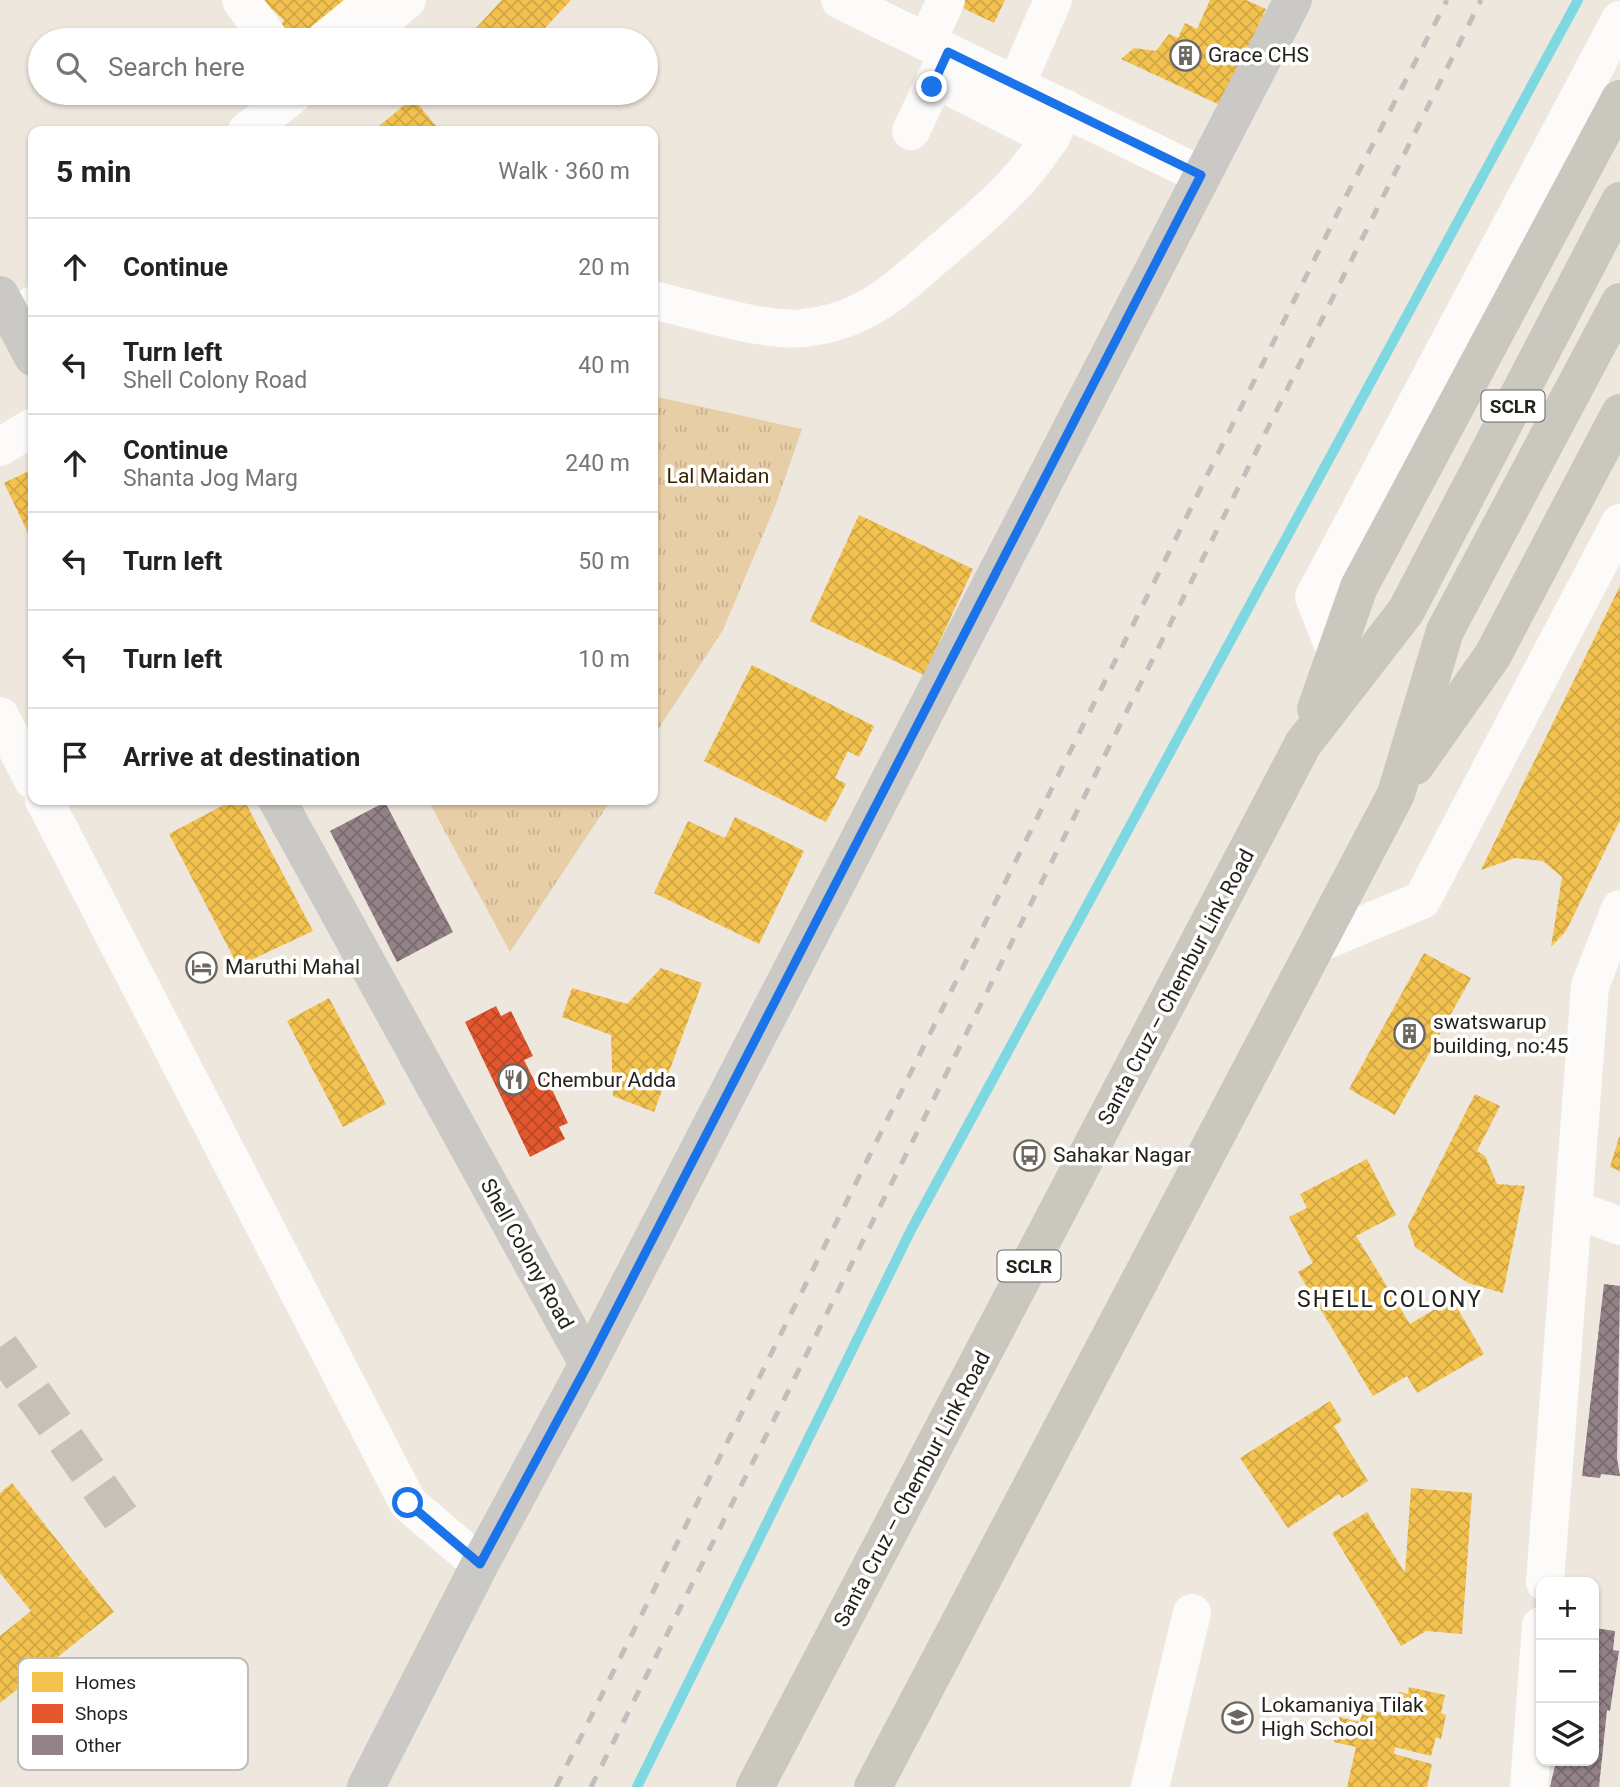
<!DOCTYPE html>
<meta charset="utf-8">
<style>
body{margin:0;font-family:Roboto,sans-serif;background:#f2f2f2;color:#222}
.controls{position:absolute;right:21px;bottom:21px;display:grid;overflow:hidden;border-radius:14px;box-shadow:0 2px 5px #0004}
.controls button{width:63px;height:63px;display:grid;place-items:center;padding:0;border:0;border-bottom:2px solid #e0e0e0;background:#fff;color:#222;font:35px sans-serif}
.stop{position:absolute;width:21px;height:21px;margin:-16px;border:5px solid #1a73e8;border-radius:50%;background:#fff}
.stop.end{background:#1a73e8;border-color:#fff;box-shadow:0 2px 7px #0008}
.list{margin:0;padding:0;list-style:none}
h2{display:flex;justify-content:space-between;align-items:center;height:91px;margin:0;padding:0 28px;font-size:30px}
h2 small{font-size:23px;font-weight:400;color:#767676}
.list li{display:grid;grid-template-columns:46px 1fr auto;gap:21px;align-items:center;box-sizing:border-box;height:98px;padding:0 28px;border-top:2px solid #e0e0e0}
.list b{display:block;font-size:26px;white-space:nowrap}
.list p{margin:0;font-size:23px;white-space:nowrap;color:#767676}
.list em{font-size:23px;font-style:normal;color:#767676}
.icon{flex:none;width:38px;height:38px;fill:none;stroke:currentColor;stroke-width:2;stroke-linecap:round;stroke-linejoin:round}
.map{position:relative;flex:none;width:1620px;height:1787px;overflow:hidden}
.search{position:absolute;background:#fff;box-shadow:0 2px 5px #0004;left:28px;top:28px;width:630px;height:77px;display:flex;align-items:center;gap:18px;box-sizing:border-box;padding:0 24px;border-radius:38px;color:#767676;font-size:26px}
.panel{position:absolute;background:#fff;box-shadow:0 2px 5px #0004;left:28px;top:126px;width:630px;height:679px;border-radius:14px}
.map>svg:first-child{display:block}
</style>
<div class="map">
<svg width="1620" height="1787" viewBox="0 0 1620 1787">
<defs>
<pattern id="grass-tufts" width="24" height="20" patternUnits="userSpaceOnUse" patternTransform="scale(1.75)"><rect width="24" height="20" fill="#e8cea6"/><path d="M3 7l-1-3M5 7V3M7 7l1-3M15 17l-1-3M17 17v-4M19 17l1-3" fill="none" stroke="#c7b18e"/></pattern>
<pattern id="homes-cross-hatch" width="8" height="8" patternUnits="userSpaceOnUse" patternTransform="scale(1.75)"><rect width="8" height="8" fill="#f2c14e"/><path d="M0 0l8 8M0 8l8-8" fill="none" stroke="#cfa644"/></pattern>
<pattern id="shops-cross-hatch" width="8" height="8" patternUnits="userSpaceOnUse" patternTransform="scale(1.75)"><rect width="8" height="8" fill="#e4572e"/><path d="M0 0l8 8M0 8l8-8" fill="none" stroke="#b94826"/></pattern>
<pattern id="building-cross-hatch" width="8" height="8" patternUnits="userSpaceOnUse" patternTransform="scale(1.75)"><rect width="8" height="8" fill="#938287"/><path d="M0 0l8 8M0 8l8-8" fill="none" stroke="#786a6e"/></pattern>
</defs>
<rect width="100%" height="100%" fill="#eee7de"/>
<path fill="url(#grass-tufts)" d="M 653,396 L 802,429 L 776,504 L 723,630 L 653,737 Z
M 428,800 L 611,800 L 510,952 Z"/>
<path fill="url(#homes-cross-hatch)" d="M 262,0 L 355,0 L 315,40 L 281,40 L 275,35 L 284,20 Z
M 502,0 L 571,0 L 534,40 L 465,40 Z
M 946,0 L 1005,0 L 994,23 Z
M 1210,0 L 1246,0 L 1266,9 L 1222,106 L 1121,59 L 1134,48 L 1156,51 L 1169,34 L 1178,38 L 1185,23 L 1197,29 Z
M 413,98 L 440,131 L 373,131 Z
M 33,469 L 33,543 L 4,483 Z
M 859,515 L 973,569 L 924,675 L 810,621 Z
M 1620,586 L 1620,820 L 1566,931 L 1551,947 L 1562,877 L 1543,861 L 1515,858 L 1481,870 Z
M 752,665 L 874,726 L 859,757 L 848,751 L 835,778 L 846,784 L 826,822 L 704,761 Z
M 233,800 L 244,800 L 313,931 L 238,966 L 169,834 Z
M 735,817 L 804,851 L 759,944 L 654,893 L 688,821 L 725,838 Z
M 1424,953 L 1471,978 L 1395,1115 L 1349,1089 Z
M 661,968 L 702,983 L 654,1112 L 613,1096 L 611,1035 L 562,1017 L 572,988 L 627,1004 Z
M 329,998 L 386,1104 L 343,1127 L 287,1021 Z
M 1475,1094 L 1500,1106 L 1477,1151 L 1485,1156 L 1497,1184 L 1525,1186 L 1503,1293 L 1468,1283 L 1415,1247 L 1408,1226 Z
M 1619,1137 L 1620,1137 L 1620,1171 L 1610,1167 Z
M 1367,1159 L 1396,1215 L 1356,1236 L 1410,1324 L 1452,1299 L 1484,1354 L 1417,1393 L 1407,1376 L 1373,1396 L 1298,1272 L 1313,1263 L 1289,1217 L 1307,1208 L 1300,1194 Z
M 1330,1401 L 1342,1421 L 1334,1426 L 1368,1481 L 1342,1498 L 1339,1494 L 1288,1528 L 1240,1458 Z
M 12,1483 L 114,1612 L 0,1703 L 0,1636 L 31,1611 L 0,1573 L 0,1493 Z
M 1411,1488 L 1472,1493 L 1462,1634 L 1426,1631 L 1401,1646 L 1332,1533 L 1367,1512 L 1405,1573 Z
M 1409,1687 L 1445,1695 L 1441,1713 L 1446,1715 L 1441,1739 L 1436,1737 L 1431,1756 L 1395,1747 L 1394,1754 L 1432,1764 L 1427,1787 L 1347,1787 L 1356,1747 L 1334,1742 L 1339,1717 L 1360,1722 L 1363,1708 L 1394,1715 L 1399,1692 L 1408,1694 Z"/>
<path fill="url(#shops-cross-hatch)" d="M 496,1006 L 501,1016 L 511,1011 L 533,1056 L 524,1060 L 535,1082 L 546,1077 L 568,1123 L 559,1127 L 565,1139 L 530,1157 L 465,1022 Z"/>
<g fill="none" stroke-linecap="round" stroke-linejoin="round">
<path stroke="#7ed8e2" stroke-width="10" d="M 637,1787 L 911,1230 L 1578,0"/>
</g>
<path fill="url(#building-cross-hatch)" d="M 385,802 L 453,932 L 397,962 L 330,831 Z
M 1604,1284 L 1620,1286 L 1617,1458 L 1620,1476 L 1601,1474 L 1600,1478 L 1582,1476 Z
M 1594,1628 L 1615,1631 L 1613,1650 L 1619,1651 L 1610,1711 L 1607,1710 L 1599,1787 L 1550,1787 L 1556,1761 L 1594,1761 Z"/>
<g fill="none" stroke-linecap="round" stroke-linejoin="round">
<path stroke="#c6c0b7" stroke-width="38" stroke-dasharray="38 19" stroke-linecap="butt" d="M 0,1347 L 131,1532"/>
<path stroke="#fcfbfa" stroke-width="38" d="M 241,0 L 270,40
M 840,0 L 1201,175
M 325,40 L 374,0
M 359,40 L 407,0
M 927,42 L 946,0
M 935,79 L 1051,138
M 1016,85 L 1053,0
M 247,131 L 295,93
M 911,131 L 946,57
M 653,300 C 692,309 766,333 804,328 C 823,326 843,321 860,312 C 888,299 910,278 933,258 C 985,214 1038,172 1065,108
M 13,321 L 33,305
M 0,447 L 33,427
M 1336,652 L 1314,597 L 1620,20
M 0,716 L 33,780
M 44,800 L 408,1503 L 480,1564
M 1317,944 L 1422,900 L 1620,523
M 1573,1209 L 1620,1226
M 1545,1582 L 1590,986 L 1620,909
M 1150,1787 L 1192,1613
M 1529,1787 L 1541,1626"/>
<path stroke="#cbc9c5" stroke-width="38" d="M 0,295 L 33,357
M 277,800 L 588,1364
M 366,1787 L 480,1564 L 588,1364 L 1293,0"/>
<path stroke="#cac7bf" stroke-width="38" d="M 1316,709 L 1359,587 L 1620,99
M 1415,766 L 1493,655 L 1620,413
M 755,1787 L 1303,744 L 1406,611 L 1620,201
M 873,1787 L 1396,794 L 1445,631 L 1620,302"/>
<path stroke="#c1bfbd" stroke-width="5" stroke-dasharray="12 12" stroke-linecap="butt" d="M 556,1787 L 1337,214 L 1447,0
M 591,1787 L 1481,0"/>
</g>
<g fill="none" stroke-linecap="round" stroke-linejoin="round">
<path stroke="#1a73e8" stroke-width="9" d="M 408,1503 L 480,1564 L 588,1364 L 1201,175 L 948,52 L 932,87"/>
</g>
<defs>
<symbol id="building-ring" viewBox="-11 -11 22 22"><circle r="9.5" fill="#fff" stroke="#6c6760" stroke-width="1.5"/><path d="M-4-6H4V6H1V3H-1V6H-4ZM-2.5-4.3h1.7v1.8h-1.7ZM.8-4.3h1.7v1.8H.8ZM-2.5-1h1.7V.8h-1.7ZM.8-1h1.7V.8H.8Z" fill="#6c6760"/></symbol>
<symbol id="hotel-ring" viewBox="-11 -11 22 22"><circle r="9.5" fill="#fff" stroke="#6c6760" stroke-width="1.5"/><path d="M-6-4.5h1.5V1H6V5H4.5V3h-9V5H-6ZM-4 0a1.8 1.8 0 1 1 3.6 0ZM.5 0V-2.5h3Q6-2.5 6 0Z" fill="#6c6760"/></symbol>
<symbol id="restaurant-ring" viewBox="-11 -11 22 22"><circle r="9.5" fill="#fff" stroke="#6c6760" stroke-width="1.5"/><path d="M-5-6h1v4h1v-4h1v4h1v-4h1v5L-1.5 .5V6h-2V.5L-5-1ZM5-6V6H3V1.5H1.5Q1.5-4 5-6Z" fill="#6c6760"/></symbol>
<symbol id="bus-ring" viewBox="-11 -11 22 22"><circle r="9.5" fill="#fff" stroke="#6c6760" stroke-width="1.5"/><path d="M-5-6H5V4H4V6H2V4H-2V6H-4V4H-5ZM-3.5-4V0h7V-4ZM-3.5 1.2v1.5H-2V1.2ZM2 1.2v1.5H3.5V1.2Z" fill="#6c6760"/></symbol>
<symbol id="school-ring" viewBox="-11 -11 22 22"><circle r="9.5" fill="#fff" stroke="#6c6760" stroke-width="1.5"/><path d="M0-5L7-2L0 1L-7-2ZM-4 1L0 2.5L4 1V4Q0 6-4 4Z" fill="#6c6760"/></symbol>
</defs>
<g fill-rule="evenodd">
<use href="#building-ring" x="1168" y="38" width="35" height="35"/>
<use href="#hotel-ring" x="184" y="950" width="35" height="35"/>
<use href="#building-ring" x="1392" y="1016" width="35" height="35"/>
<use href="#restaurant-ring" x="496" y="1062" width="35" height="35"/>
<use href="#bus-ring" x="1012" y="1138" width="35" height="35"/>
<use href="#school-ring" x="1220" y="1700" width="35" height="35"/>
</g>
<g text-anchor="middle" dominant-baseline="central" stroke-width="7" stroke-linejoin="round" paint-order="stroke">
<g fill="#fff" stroke="#676460" stroke-width="2">
<rect x="1481.5" y="390.5" width="63" height="31" rx="5"/>
<rect x="997.5" y="1250.5" width="63" height="31" rx="5"/>
</g>
<g font-size="19" font-weight="bold" fill="#26221c">
<text x="1513" y="406">SCLR</text>
<text x="1029" y="1266">SCLR</text>
</g>
<g font-size="21" fill="#26221c" stroke="#fff" text-anchor="start">
<text x="1208" y="55">Grace CHS</text>
<text x="225" y="967">Maruthi Mahal</text>
<text x="1433" y="1022">swatswarup<tspan x="1433" dy="24">building, no:45</tspan></text>
<text x="537" y="1080">Chembur Adda</text>
<text x="1053" y="1155">Sahakar Nagar</text>
<text x="1261" y="1705">Lokamaniya Tilak<tspan x="1261" dy="24">High School</tspan></text>
</g>
<g font-size="21" fill="#392501" stroke="#fff">
<text x="718" y="476">Lal Maidan</text>
</g>
<g font-size="21" fill="#26221c" stroke="#fff">
<text transform="translate(1176 987) rotate(-62)">Santa Cruz – Chembur Link Road</text>
<text transform="translate(527 1254) rotate(61)">Shell Colony Road</text>
<text transform="translate(912 1489) rotate(-62)">Santa Cruz – Chembur Link Road</text>
</g>
<g font-size="23" letter-spacing="2" fill="#26221c" stroke="#fff">
<text x="1390" y="1299">SHELL COLONY</text>
</g>
</g>
<rect x="18" y="1658" width="230" height="112" rx="10" fill="#fff" stroke="#bebdbb" stroke-width="2"/>
<rect x="32" y="1672" width="31" height="20" fill="#f2c14e"/>
<rect x="32" y="1704" width="31" height="19" fill="#e4572e"/>
<rect x="32" y="1735" width="31" height="20" fill="#938287"/>
<g font-size="19" fill="#26221c">
<text x="75" y="1689">Homes</text>
<text x="75" y="1720">Shops</text>
<text x="75" y="1752">Other</text>
</g>
</svg>
<div class="controls">
<button>+</button>
<button>−</button>
<button><svg class="icon" aria-label="layers" viewBox="0 0 24 24"><path d="M12 4l9 5-9 5-9-5zM3 14l9 5 9-5"/></svg></button>
</div>
<div class="stop" style="left:408px;top:1503px"></div>
<div class="stop end" style="left:932px;top:87px"></div>
<div class="search"><svg class="icon" aria-label="search" viewBox="0 0 24 24"><circle cx="10" cy="10" r="6"/><path d="M15 15l6 6"/></svg>Search here</div>
<section class="panel">
<h2>5 min<small>Walk · 360 m</small></h2>
<ul class="list">
<li><svg class="icon" aria-label="ahead" viewBox="0 0 24 24"><path d="M12 20V5M6 11l6-6 6 6"/></svg><div><b>Continue</b></div><em>20 m</em></li>
<li><svg class="icon" aria-label="left" viewBox="0 0 24 24"><path d="M17 20v-9H6M10 6l-5 5 5 5"/></svg><div><b>Turn left</b><p>Shell Colony Road</p></div><em>40 m</em></li>
<li><svg class="icon" aria-label="ahead" viewBox="0 0 24 24"><path d="M12 20V5M6 11l6-6 6 6"/></svg><div><b>Continue</b><p>Shanta Jog Marg</p></div><em>240 m</em></li>
<li><svg class="icon" aria-label="left" viewBox="0 0 24 24"><path d="M17 20v-9H6M10 6l-5 5 5 5"/></svg><div><b>Turn left</b></div><em>50 m</em></li>
<li><svg class="icon" aria-label="left" viewBox="0 0 24 24"><path d="M17 20v-9H6M10 6l-5 5 5 5"/></svg><div><b>Turn left</b></div><em>10 m</em></li>
<li><svg class="icon" aria-label="arrive" viewBox="0 0 24 24"><path d="M6 21V4h12l-3 4 3 4H6"/></svg><div><b>Arrive at destination</b></div></li>
</ul>
</section>
</div>
